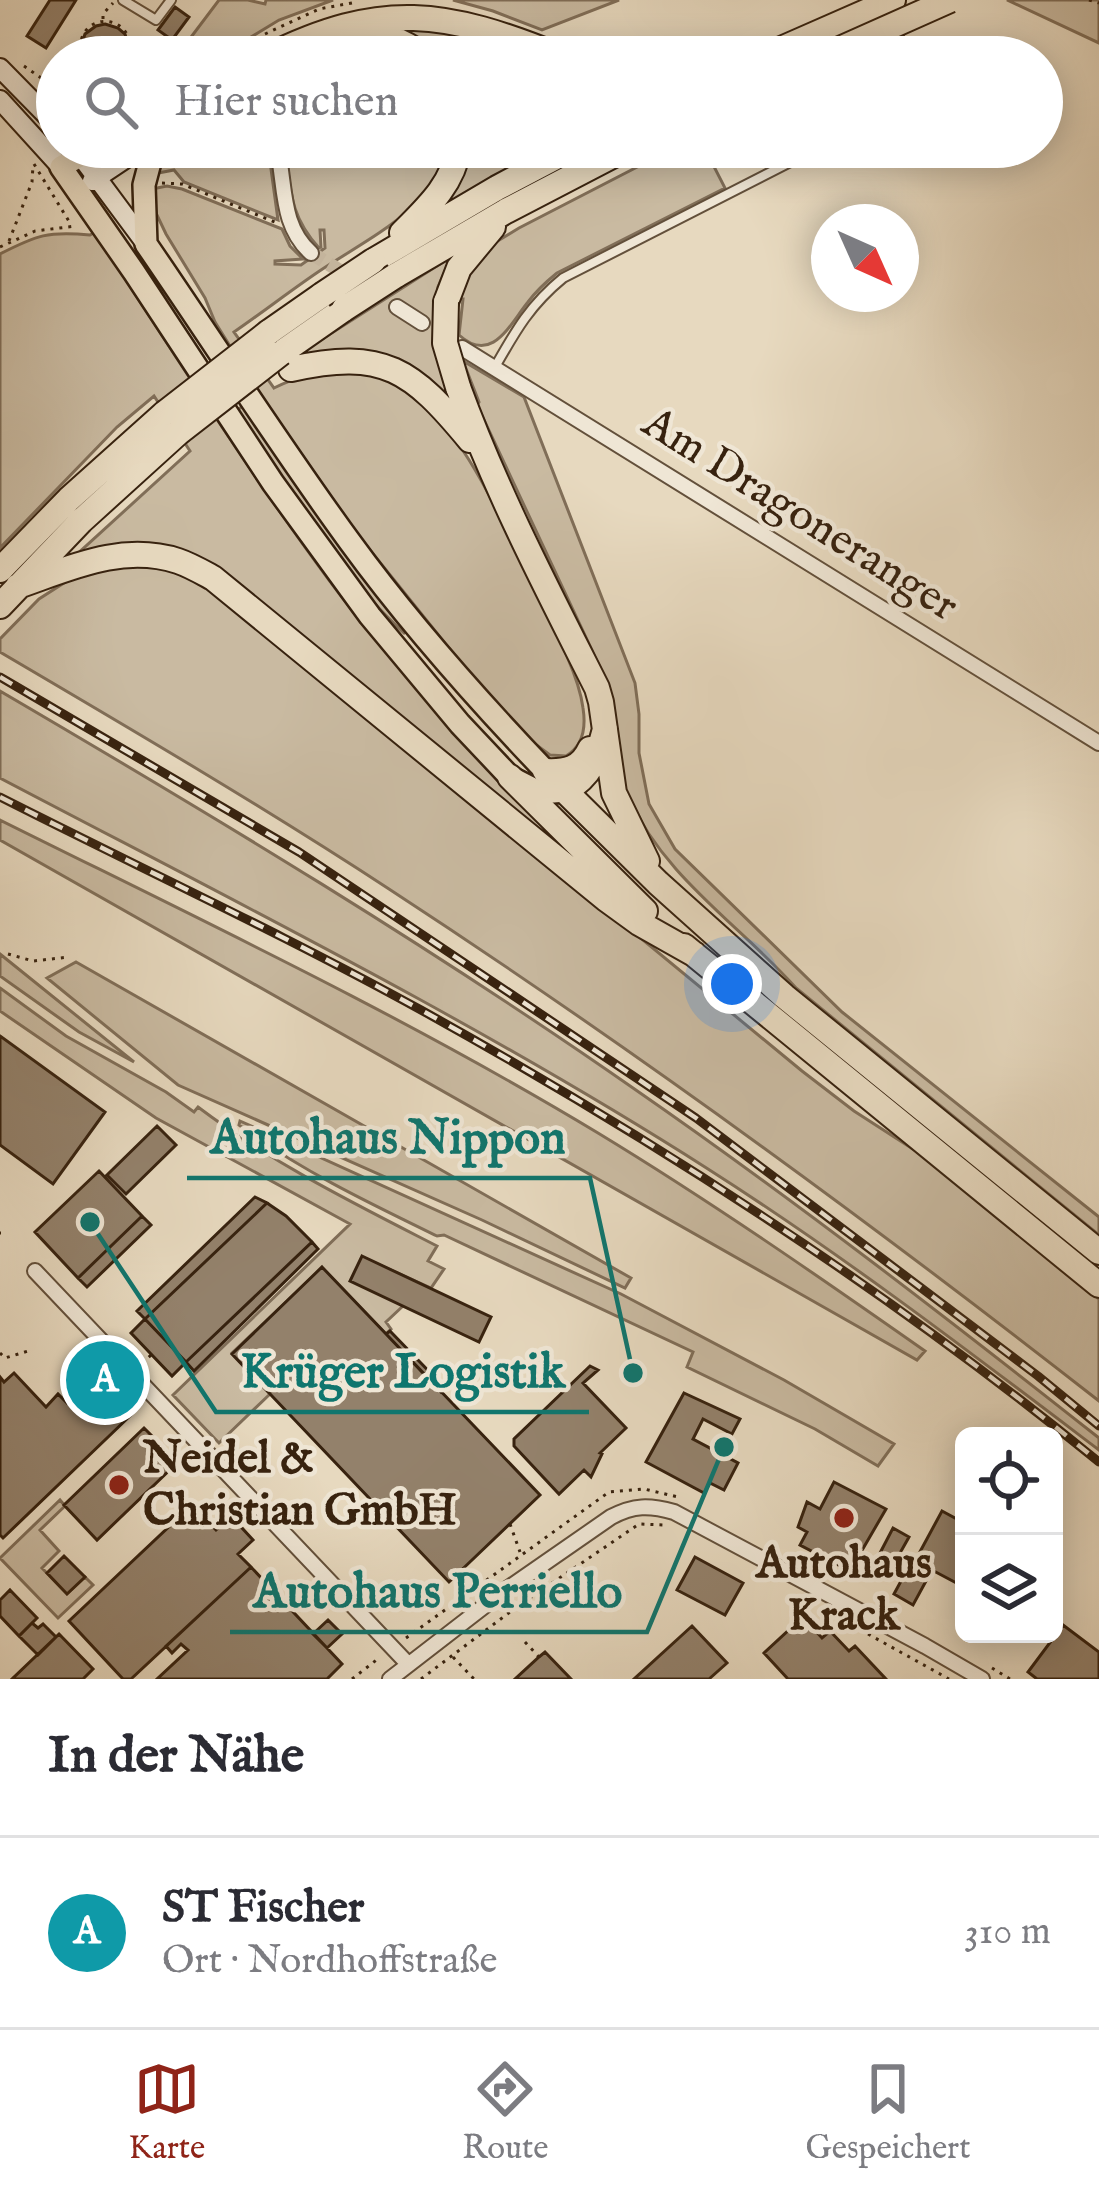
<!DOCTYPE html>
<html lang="de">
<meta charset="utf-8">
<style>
body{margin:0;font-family:"IM FELL English",serif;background:#f2f2f3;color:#2b2b33}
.controls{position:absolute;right:36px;bottom:36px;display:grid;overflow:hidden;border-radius:18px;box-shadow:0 6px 30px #0003}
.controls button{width:108px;height:108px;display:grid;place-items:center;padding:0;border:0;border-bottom:3px solid #e1e1e2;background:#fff;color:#2b2b33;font:60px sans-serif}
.compass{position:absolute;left:811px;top:204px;width:108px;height:108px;border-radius:50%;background:#fff;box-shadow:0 6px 30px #0003;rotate:135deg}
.you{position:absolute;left:732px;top:984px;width:42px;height:42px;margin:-30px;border:9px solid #fff;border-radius:50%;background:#1a73e8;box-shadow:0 0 0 18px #1a73e833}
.badge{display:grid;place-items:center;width:78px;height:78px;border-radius:50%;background:#8f2418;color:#fff;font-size:39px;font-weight:700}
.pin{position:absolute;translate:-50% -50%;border:6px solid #fff;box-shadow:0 3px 12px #0006}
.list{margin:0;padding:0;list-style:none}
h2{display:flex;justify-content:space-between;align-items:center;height:156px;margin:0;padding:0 48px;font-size:51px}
h2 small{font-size:39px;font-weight:400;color:#7c7c81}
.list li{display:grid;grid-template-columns:78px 1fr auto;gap:36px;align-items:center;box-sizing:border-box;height:192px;padding:0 48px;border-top:3px solid #e1e1e2}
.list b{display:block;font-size:45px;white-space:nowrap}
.list p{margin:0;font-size:39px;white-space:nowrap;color:#7c7c81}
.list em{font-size:39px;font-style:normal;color:#7c7c81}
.icon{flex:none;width:66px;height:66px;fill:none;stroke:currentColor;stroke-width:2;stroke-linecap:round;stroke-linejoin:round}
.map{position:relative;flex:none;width:1099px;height:1679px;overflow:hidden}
.search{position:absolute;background:#fff;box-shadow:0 6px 30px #0003;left:36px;right:36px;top:36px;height:132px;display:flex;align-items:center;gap:30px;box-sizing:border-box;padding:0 42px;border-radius:66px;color:#7c7c81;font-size:45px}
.sheet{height:348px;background:#fff}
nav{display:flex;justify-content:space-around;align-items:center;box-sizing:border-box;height:168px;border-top:3px solid #e1e1e2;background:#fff;font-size:33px;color:#7c7c81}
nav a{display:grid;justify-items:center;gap:6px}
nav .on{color:#8f2418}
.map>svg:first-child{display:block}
</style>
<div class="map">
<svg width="1099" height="1679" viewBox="0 0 1099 1679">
<rect width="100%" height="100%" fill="#e7d9bf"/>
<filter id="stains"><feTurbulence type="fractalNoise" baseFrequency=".00167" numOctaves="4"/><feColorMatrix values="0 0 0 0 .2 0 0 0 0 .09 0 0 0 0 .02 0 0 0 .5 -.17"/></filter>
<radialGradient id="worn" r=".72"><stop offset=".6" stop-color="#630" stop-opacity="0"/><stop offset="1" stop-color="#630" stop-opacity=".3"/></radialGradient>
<path fill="#c9baa1" stroke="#806e58" stroke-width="3" d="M 219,0 L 248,0 L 265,4 L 266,0 L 333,0 L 279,20 L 218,57 L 176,57 Z
M 453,0 L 619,0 L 542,30 L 493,11 Z
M 1007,0 L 1099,0 L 1099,43 Z
M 388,20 L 447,26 L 537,57 L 437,57 Z
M 162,147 L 268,147 L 278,220 L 184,182 L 174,170 L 153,174 Z
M 285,147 L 451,147 C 431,211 370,237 318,272 C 290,291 263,312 234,332 L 274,388 C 420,317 481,476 530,581 C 547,616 578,669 583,708 C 586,727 583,746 566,756 L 550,755 L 531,741 L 469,673 L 357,534 L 261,396 L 215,322 L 205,298 L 166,234 L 156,213 L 152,189 L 167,186 L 182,189 L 282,229 L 290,246 L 303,259 L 275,261 L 275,264 L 301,265 L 325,248 L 324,230 L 320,230 L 321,247 L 319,248 C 289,215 291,190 285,147 Z
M 466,147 L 552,147 L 444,207 L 443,204 Z
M 676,147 L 704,147 L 725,188 L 557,273 C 546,282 536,291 528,302 C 510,324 492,365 459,335 L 463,299 L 457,299 L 465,279 L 491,245 L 519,228 Z
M 95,232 C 171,349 246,468 329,580 C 404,681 492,770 578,861 L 222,574 L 74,557 L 190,451 L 154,396 L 117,427 L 0,548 L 0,254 C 37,235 48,231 90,235 Z
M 451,257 L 438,287 L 435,313 L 461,413 L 336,352 L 307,354 L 305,350 Z
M 463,361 L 524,397 L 635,683 L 639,714 L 639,753 L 649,804 L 675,849 L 842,1012 L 1099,1217 L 1099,1235 L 796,988 C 740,925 664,877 629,798 C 612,760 620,717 605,678 L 477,405 L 479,402 Z
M 244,405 L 407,630 L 404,633 C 336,571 287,488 236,411 Z
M 136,564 L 169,569 L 200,582 L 535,851 L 802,1071 L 854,1111 L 933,1162 L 1099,1299 L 1099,1401 C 869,1221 634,1049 389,889 C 262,806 131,729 0,652 L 0,639 L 39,599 L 78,574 Z
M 0,691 C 215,817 428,945 633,1088 C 792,1198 947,1318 1099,1438 L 1099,1450 C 971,1353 843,1255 708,1169 C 481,1024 238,903 0,778 Z
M 0,820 C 201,920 406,1017 598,1133 C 710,1201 818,1276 925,1351 L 917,1360 L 0,840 Z
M 0,954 L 134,1062 L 79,1032 L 0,976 Z
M 76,962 L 631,1278 L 625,1288 L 482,1220 L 178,1085 L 47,978 Z
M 0,988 L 66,1036 L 166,1092 L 194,1112 L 198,1107 C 272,1163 355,1204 437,1246 L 428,1261 L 444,1269 L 431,1288 L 362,1257 L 403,1306 L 386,1322 L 391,1329 L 386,1334 L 322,1268 L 232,1353 L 270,1394 L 219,1443 L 173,1395 L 350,1224 L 156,1118 L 0,1011 Z
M 240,1121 L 621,1294 L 784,1380 L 894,1444 L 878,1466 L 815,1429 L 687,1367 L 693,1352 L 444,1235 L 437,1236 C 369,1203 300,1170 239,1125 Z
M 60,1500 L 65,1506 L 40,1530 L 59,1551 L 42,1568 L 67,1594 L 85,1577 L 93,1585 L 58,1618 L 0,1558 Z"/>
<path fill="#93816b" stroke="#37220f" stroke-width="3" d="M 50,0 L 76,0 L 46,48 L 27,36 Z
M 175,7 L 189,17 L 172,40 L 158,30 Z
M 105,24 L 118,28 L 125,34 L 129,47 L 127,57 L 84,57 L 82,43 L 85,34 L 96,26 Z
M 0,1036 L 105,1112 L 53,1184 L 0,1145 Z
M 157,1126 L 176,1145 L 126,1194 L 107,1175 Z
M 99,1171 L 142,1216 L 78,1278 L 35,1232 Z
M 255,1197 L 267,1203 L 145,1319 L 137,1311 Z
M 267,1203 L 286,1216 L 312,1242 L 186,1362 L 145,1319 Z
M 142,1216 L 151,1225 L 87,1287 L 78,1278 Z
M 312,1242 L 318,1249 L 194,1371 L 186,1362 Z
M 362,1256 L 491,1317 L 479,1342 L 350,1281 Z
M 322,1267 L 540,1495 L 449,1582 L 232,1354 Z
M 145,1319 L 186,1362 L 172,1376 L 131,1333 Z
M 390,1331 L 445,1388 L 441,1392 L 386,1334 Z
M 590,1366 L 598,1370 L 583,1383 L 626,1428 L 600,1453 L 602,1454 L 591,1477 L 584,1470 L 559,1494 L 514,1446 L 514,1439 Z
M 14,1373 L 46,1407 L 58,1394 L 67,1403 L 96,1375 L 132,1414 L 3,1538 L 0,1535 L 0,1377 L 4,1382 Z
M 684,1393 L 740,1419 L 732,1434 L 703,1419 L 693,1439 L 738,1463 L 724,1490 L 710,1483 L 704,1493 L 646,1462 Z
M 144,1428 L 178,1462 L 97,1540 L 64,1505 Z
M 834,1482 L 886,1509 L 850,1571 L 800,1545 L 807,1532 L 798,1527 L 807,1502 L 820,1509 Z
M 192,1505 L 216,1530 L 231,1516 L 253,1540 L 238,1554 L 251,1567 L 131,1679 L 123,1679 L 69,1621 Z
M 942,1511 L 964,1523 L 964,1587 L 915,1561 Z
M 893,1528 L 909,1537 L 895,1562 L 880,1553 Z
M 64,1556 L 85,1577 L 67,1594 L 47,1573 Z
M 695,1557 L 743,1583 L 725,1615 L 677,1590 Z
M 913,1559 L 932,1570 L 913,1605 L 894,1594 Z
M 251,1567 L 342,1664 L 327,1679 L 157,1679 L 188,1650 L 181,1644 L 172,1653 L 166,1646 Z
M 10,1590 L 37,1618 L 19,1636 L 0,1616 L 0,1600 Z
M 803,1617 L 822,1638 L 830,1631 L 849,1651 L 855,1646 L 886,1679 L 788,1679 L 764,1653 Z
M 328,1620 L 342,1634 L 327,1648 L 313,1634 Z
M 32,1623 L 38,1628 L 43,1624 L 56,1637 L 38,1655 L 19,1636 Z
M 1063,1625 L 1099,1652 L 1099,1679 L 1037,1679 L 1028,1672 Z
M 692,1626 L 727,1663 L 709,1679 L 634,1679 Z
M 59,1634 L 93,1669 L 83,1679 L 12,1679 Z
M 545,1652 L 571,1679 L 515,1679 L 539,1657 Z"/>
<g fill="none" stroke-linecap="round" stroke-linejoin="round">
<path stroke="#c4b49c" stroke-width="14" stroke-dasharray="14 7" stroke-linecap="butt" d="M 311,253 L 353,279"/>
<defs>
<path id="service" d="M 123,0 L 156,20 L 171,0
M 893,57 L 900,31
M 495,367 C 516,330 530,305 563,278 L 820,147"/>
<path id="minor" d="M 277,147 C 286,186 280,225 311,253
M 397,307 L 422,323
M 462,348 L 1099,743
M 35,1271 L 408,1664
M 390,1679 L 500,1594 L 611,1517 C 634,1505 649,1505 674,1512 L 925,1646 L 982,1679"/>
<path id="secondary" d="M 0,68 L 57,126
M 0,100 L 61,167
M 74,147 L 146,244
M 92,181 L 143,147"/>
<path id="primary" d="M 95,147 L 61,167 L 134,272 L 273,483 L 370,616 L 460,724 L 510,777 L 541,793 L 565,791
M 154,147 L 144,185 L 146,244 C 214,343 279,445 350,542 C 411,626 482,705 554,780"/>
<path id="trunk" d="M 343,28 C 373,30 402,39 425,57
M 267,57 C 382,0 445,10 561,57
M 763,57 L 893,0
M 402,233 C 428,207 453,184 459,147
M 373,261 L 497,188 L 575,147
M 395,276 L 506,211 L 629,147
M 446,302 L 459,268 L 493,227
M 269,332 L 322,295
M 281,353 L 344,309
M 291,369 C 384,348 412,370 470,440
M 458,387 C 496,491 547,589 597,688 L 601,702 L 614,793 L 647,861
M 0,570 L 69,499 L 165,413
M 18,586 C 70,568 122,543 178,561 C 190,565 202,572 213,578 L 606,899 L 639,923 L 694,954
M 0,606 L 81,521 L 178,433
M 605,729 C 598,757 591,776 565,791 L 658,883 L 784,996 L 1099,1252
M 545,771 C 566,772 581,769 590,749
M 510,777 L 645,911
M 684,946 L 1099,1285"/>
</defs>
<use href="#service" stroke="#63503b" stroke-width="12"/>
<use href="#minor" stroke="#63503b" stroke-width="18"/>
<use href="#secondary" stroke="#37220f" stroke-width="22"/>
<use href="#primary" stroke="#37220f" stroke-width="26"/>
<use href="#trunk" stroke="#37220f" stroke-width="28"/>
<path stroke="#37220f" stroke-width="3" stroke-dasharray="3 6" stroke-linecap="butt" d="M 1089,0 L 1099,3
M 103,19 L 103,14 L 113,3
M 265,34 L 319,9 L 357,2
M 578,49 L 598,57
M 81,57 C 72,9 139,10 129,57
M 227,57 L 252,42
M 707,57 L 749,44
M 24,66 L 57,89
M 34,164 L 70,223
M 162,183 L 182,184 L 277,223
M 9,241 L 32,182 L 33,165
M 0,247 L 35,231 L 76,226
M 8,954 L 33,961 L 69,957
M 0,1233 L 1,1233
M 0,1353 L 5,1358 L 28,1351
M 142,1363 L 151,1355
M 510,1524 L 520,1552
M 868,1634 L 949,1679
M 406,1638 L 609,1492 L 644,1489 L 678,1497
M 525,1642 L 539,1657
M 453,1657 L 474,1679
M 992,1668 L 1010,1679
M 352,1679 L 379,1658
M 421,1679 L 514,1609 L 639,1524 L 664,1525"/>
<use href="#service" stroke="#efe6d5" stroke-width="8"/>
<use href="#minor" stroke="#efe6d5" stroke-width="14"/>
<use href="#secondary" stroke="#efe6d5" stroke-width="18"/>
<use href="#primary" stroke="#e7d9bf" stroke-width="21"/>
<use href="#trunk" stroke="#e7d9bf" stroke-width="24"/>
<defs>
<path id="rail" d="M 0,677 L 299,852 L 696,1118 L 1038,1376 L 1099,1426
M 0,797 C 140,868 283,934 421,1010 C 659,1142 888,1290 1099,1462"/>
</defs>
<use href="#rail" stroke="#37220f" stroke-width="9"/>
<use href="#rail" stroke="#efe6d5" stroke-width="4.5" stroke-dasharray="14" stroke-linecap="butt"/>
<defs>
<path id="trunk-bridge" d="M 822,57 L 950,0
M 322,295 L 373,261
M 446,302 L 445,343 L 458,387
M 344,309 L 395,276
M 165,413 L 269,332
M 178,433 L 281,353"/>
</defs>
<use href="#trunk-bridge" stroke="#37220f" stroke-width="28" stroke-linecap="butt"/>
<use href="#trunk-bridge" stroke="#e7d9bf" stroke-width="24"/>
</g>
<g fill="#8f2418" stroke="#efe6d5" stroke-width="4.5">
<circle cx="119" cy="1485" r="12"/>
<circle cx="844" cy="1518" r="12"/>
</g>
<g text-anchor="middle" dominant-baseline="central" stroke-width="9" stroke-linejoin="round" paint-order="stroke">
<g font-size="45" fill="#37220f" stroke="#efe6d5">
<text transform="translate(800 515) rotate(32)">Am Dragoneranger</text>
</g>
<g font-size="45" font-weight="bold" fill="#37220f" stroke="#efe6d5" text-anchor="start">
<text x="143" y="1459">Neidel &amp;<tspan x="143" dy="52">Christian GmbH</tspan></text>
<text x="844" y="1564" text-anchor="middle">Autohaus<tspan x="844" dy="52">Krack</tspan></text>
</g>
</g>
<path fill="none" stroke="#0f766e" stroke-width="4.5" d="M633 1373L590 1178H187M90 1222L216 1412H589M724 1447L647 1632H230"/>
<g fill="#0f766e" stroke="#efe6d5" stroke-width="4.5">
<circle cx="633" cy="1373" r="12"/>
<circle cx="90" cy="1222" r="12"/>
<circle cx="724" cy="1447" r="12"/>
</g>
<g font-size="48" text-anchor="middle" font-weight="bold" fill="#0f766e" stroke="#efe6d5" stroke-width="9" stroke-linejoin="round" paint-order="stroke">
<text x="388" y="1153">Autohaus Nippon</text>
<text x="403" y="1387">Krüger Logistik</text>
<text x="438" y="1607">Autohaus Perriello</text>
</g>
<rect width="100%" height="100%" filter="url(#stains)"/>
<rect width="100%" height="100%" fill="url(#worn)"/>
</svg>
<div class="controls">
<button><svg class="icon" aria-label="locate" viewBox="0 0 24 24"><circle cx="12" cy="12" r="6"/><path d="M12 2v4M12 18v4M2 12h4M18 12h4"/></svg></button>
<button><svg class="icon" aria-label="layers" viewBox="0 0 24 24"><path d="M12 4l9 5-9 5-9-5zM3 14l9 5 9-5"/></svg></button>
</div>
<svg class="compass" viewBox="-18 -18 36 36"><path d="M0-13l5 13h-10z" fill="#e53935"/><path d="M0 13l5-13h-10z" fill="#7c7c81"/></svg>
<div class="you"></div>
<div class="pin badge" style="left:105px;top:1380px;background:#0f9aa8">A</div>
<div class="search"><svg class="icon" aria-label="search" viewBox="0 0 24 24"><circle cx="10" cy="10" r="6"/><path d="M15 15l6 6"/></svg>Hier suchen</div>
</div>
<section class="sheet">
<h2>In der Nähe<small></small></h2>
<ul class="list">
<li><span class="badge" style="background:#0f9aa8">A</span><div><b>ST Fischer</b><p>Ort · Nordhoffstraße</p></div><em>310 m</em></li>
</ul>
</section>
<nav>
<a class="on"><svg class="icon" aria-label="map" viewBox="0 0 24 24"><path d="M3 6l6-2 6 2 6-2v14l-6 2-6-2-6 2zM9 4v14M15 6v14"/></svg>Karte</a>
<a><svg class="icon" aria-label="directions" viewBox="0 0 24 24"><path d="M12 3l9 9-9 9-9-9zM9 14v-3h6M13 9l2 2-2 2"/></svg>Route</a>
<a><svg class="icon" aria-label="saved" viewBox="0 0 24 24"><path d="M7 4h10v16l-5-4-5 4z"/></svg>Gespeichert</a>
</nav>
